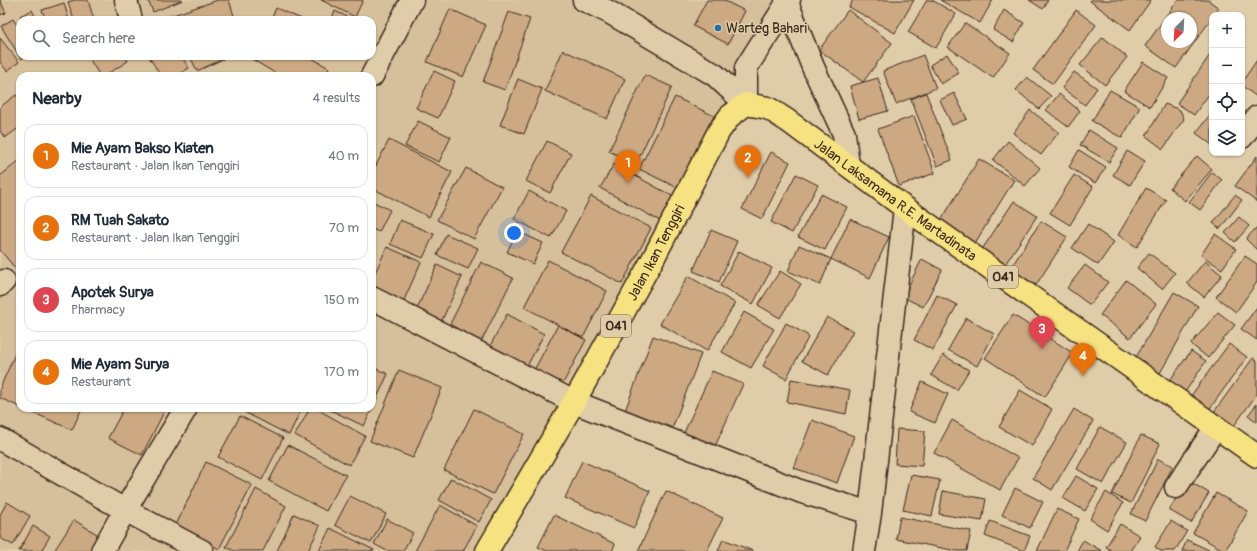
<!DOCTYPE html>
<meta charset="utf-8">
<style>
body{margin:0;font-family:Pangolin,sans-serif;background:#f2f2f3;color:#1f2937}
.controls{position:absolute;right:12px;top:12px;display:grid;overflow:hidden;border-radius:8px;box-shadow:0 1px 3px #0004}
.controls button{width:36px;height:36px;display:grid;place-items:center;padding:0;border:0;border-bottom:1px solid #e0e1e3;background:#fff;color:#1f2937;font:20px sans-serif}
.compass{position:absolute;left:1161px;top:12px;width:36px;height:36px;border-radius:50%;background:#fff;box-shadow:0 1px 3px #0004;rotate:204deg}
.you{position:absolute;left:514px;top:233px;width:14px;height:14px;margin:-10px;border:3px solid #fff;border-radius:50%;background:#1a73e8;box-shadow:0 0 0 6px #1a73e833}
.badge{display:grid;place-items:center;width:26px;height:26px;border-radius:50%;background:#7c3aed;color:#fff;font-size:13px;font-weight:700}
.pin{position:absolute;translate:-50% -33px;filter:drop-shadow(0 1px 2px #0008)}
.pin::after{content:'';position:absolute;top:21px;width:14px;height:12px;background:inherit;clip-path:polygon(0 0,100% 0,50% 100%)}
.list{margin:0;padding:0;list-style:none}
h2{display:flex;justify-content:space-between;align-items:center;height:52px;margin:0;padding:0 16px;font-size:17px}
h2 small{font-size:13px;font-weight:400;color:#747a83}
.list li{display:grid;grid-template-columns:26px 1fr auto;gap:12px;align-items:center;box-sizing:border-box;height:64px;margin:0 8px 8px;padding:0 8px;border:1px solid #e0e1e3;border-radius:12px}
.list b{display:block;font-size:15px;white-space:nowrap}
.list p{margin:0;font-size:13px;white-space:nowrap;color:#747a83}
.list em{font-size:13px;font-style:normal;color:#747a83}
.icon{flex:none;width:22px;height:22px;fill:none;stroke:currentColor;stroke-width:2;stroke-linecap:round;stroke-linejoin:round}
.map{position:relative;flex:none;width:1257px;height:551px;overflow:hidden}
.search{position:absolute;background:#fff;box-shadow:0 1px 3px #0004;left:16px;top:16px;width:360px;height:44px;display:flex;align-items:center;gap:10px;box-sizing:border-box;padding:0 14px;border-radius:12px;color:#747a83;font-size:15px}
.panel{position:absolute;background:#fff;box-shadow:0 1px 3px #0004;left:16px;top:72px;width:360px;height:340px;border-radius:12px}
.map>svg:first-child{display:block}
</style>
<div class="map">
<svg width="1257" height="551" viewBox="0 0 1257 551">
<rect width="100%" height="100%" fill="#dfcdaa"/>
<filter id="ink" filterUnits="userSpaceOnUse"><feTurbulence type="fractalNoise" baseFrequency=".025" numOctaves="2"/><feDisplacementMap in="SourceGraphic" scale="8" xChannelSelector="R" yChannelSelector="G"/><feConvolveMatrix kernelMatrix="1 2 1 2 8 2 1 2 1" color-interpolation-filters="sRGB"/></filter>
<g filter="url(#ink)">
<path fill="#d6bf9b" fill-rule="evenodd" d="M 0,0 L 786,0 L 787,2 L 746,104 L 493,551 L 0,551 ZM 20,20 L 372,20 L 372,56 L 20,56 ZM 20,76 L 372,76 L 372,408 L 20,408 Z"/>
<path fill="#cca983" stroke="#3b2a1e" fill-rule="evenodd" d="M 0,0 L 6,13 L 0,15 Z
M 74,0 L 88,0 L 94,20 L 74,20 L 68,2 Z
M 148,0 L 183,0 L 153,12 Z
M 218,0 L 229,0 L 235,19 L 168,20 L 167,17 Z
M 321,0 L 363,0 L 355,17 Z
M 707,0 L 723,0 L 745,11 L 728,44 L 693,26 Z
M 853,0 L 914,0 L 895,33 L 849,7 Z
M 927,0 L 932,0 L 956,14 L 936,48 L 908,32 Z
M 940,0 L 993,0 L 980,23 Z
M 1029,0 L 1048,0 L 1043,9 Z
M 1091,0 L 1151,0 L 1130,30 L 1090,1 Z
M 1178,0 L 1208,0 L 1219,8 L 1214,15 L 1212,15 L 1212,18 L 1176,68 L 1145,46 ZM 1167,18 L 1191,18 L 1191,42 L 1167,42 Z
M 64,3 L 69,20 L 46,20 L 42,10 Z
M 276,8 L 304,20 L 271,20 Z
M 450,9 L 486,25 L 463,77 L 427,62 Z
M 32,10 L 37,20 L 22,20 L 20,16 Z
M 848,10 L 892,43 L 863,82 L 819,50 Z
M 1004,10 L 1024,23 L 1013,42 L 993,30 Z
M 1076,10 L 1096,25 L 1053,84 L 1033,70 Z
M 335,11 L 352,19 L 351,20 L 331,20 Z
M 509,12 L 530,19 L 505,90 L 483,82 Z
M 13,19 L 20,30 L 20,56 L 27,56 L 21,59 L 1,26 Z
M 965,23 L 1010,53 L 993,78 L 948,47 Z
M 1103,37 L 1127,57 L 1105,85 L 1080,65 Z
M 0,38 L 19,62 L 7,71 L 0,62 Z
M 563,50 L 625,79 L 607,119 L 545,91 Z
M 1212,52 L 1212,90 L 1194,115 L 1177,103 Z
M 947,54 L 959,73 L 941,84 L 930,65 Z
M 923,55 L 936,88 L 896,104 L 883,71 Z
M 96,56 L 125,56 L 128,61 L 104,76 L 100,76 L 90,60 Z
M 151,56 L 181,56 L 189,68 L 176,76 L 161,76 L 149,57 Z
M 190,56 L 222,56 L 223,59 L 197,71 Z
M 251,56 L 308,56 L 329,68 L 325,76 L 280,76 L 250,58 Z
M 1257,60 L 1257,97 L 1242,86 L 1242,82 Z
M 1143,62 L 1168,78 L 1150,107 L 1124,91 Z
M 434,71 L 455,81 L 438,118 L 416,108 Z
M 1074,72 L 1097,88 L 1085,105 L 1062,88 Z
M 645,75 L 672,87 L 636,164 L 609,151 Z
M 1027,77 L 1051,96 L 1039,109 L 1016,90 Z
M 878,78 L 888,111 L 859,119 L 850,86 Z
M 518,79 L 542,89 L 524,134 L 500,125 Z
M 1110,90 L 1140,107 L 1122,138 L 1092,121 Z
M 926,93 L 952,160 L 937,166 L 911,99 Z
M 954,93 L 967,119 L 952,125 L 940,100 Z
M 1059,94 L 1080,111 L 1068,127 L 1046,110 Z
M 16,95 L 20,100 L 20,127 L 5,138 L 0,131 L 0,107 Z
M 675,97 L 714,116 L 678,188 L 639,169 Z
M 1165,104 L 1180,110 L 1184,119 L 1163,149 L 1146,136 Z
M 1030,110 L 1059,132 L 1041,155 L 1013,133 Z
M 1212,112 L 1212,145 L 1196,133 Z
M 914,116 L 935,173 L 899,186 L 878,129 Z
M 418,121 L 451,137 L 439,162 L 405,146 Z
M 1089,130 L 1118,148 L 1109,162 L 1080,145 Z
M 389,140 L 452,172 L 429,217 L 372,188 L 372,173 Z
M 547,141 L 571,153 L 550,193 L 526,181 Z
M 1008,141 L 1040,168 L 1025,186 L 993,160 Z
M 1079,150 L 1106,167 L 1095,183 L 1069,167 Z
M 1127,151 L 1145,161 L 1130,185 L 1113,175 Z
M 771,152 L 790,162 L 762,219 L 742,209 Z
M 1197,156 L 1212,169 L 1185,201 L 1170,188 Z
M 1257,156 L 1257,202 L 1235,186 Z
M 979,159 L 1014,180 L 975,243 L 940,222 Z
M 20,160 L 20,274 L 0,250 L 0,176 Z
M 614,164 L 674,197 L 660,221 L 600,188 Z
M 466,168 L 502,187 L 474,239 L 437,220 Z
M 1212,172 L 1222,180 L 1200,210 L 1189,202 Z
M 796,174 L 818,185 L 792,233 L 771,222 Z
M 1074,175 L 1093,187 L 1070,225 L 1050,213 Z
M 1146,188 L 1166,200 L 1137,247 L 1118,235 Z
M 529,191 L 566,211 L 551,238 L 514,219 Z
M 821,194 L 847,207 L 825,250 L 798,237 Z
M 1235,195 L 1242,200 L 1220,229 L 1213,223 Z
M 591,196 L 651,228 L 622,284 L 561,252 Z
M 372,201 L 390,210 L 379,232 L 372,229 Z
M 1014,201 L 1037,216 L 1004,266 L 981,251 Z
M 1239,217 L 1249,226 L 1235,242 L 1225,233 Z
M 850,219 L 889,237 L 870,278 L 831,259 Z
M 400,220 L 434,234 L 423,258 L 390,244 Z
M 1041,221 L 1067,237 L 1036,285 L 1010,269 Z
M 1088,224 L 1114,242 L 1098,265 L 1072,248 Z
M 1257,227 L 1257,250 L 1246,239 Z
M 711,230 L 737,241 L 719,282 L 693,271 Z
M 517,231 L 543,243 L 533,264 L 507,252 Z
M 446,234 L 478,248 L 468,269 L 437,255 Z
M 1215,234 L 1236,249 L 1222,269 L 1201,255 Z
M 799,245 L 831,259 L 820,285 L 788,271 Z
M 387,247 L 421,262 L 401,307 L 372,294 L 372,279 Z
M 739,251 L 772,268 L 753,304 L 720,286 Z
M 1149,253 L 1175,273 L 1162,289 L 1137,268 Z
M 1245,256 L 1257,264 L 1257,282 L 1236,312 L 1216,297 Z
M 922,259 L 942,270 L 923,307 L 903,297 Z
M 548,260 L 607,291 L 583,338 L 524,307 Z
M 1205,261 L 1222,275 L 1204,297 L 1187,283 Z
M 481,262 L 513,278 L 479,346 L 447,330 Z
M 437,265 L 462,277 L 441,322 L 416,311 Z
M 1085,265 L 1108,282 L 1090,305 L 1067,288 Z
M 780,271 L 801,284 L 780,318 L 758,305 Z
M 688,276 L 735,303 L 707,351 L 660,324 Z
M 1126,280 L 1156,304 L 1130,338 L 1100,315 Z
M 1174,292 L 1198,306 L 1160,373 L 1135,359 Z
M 937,295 L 957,305 L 933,350 L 914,340 Z
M 1257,307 L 1257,340 L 1241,329 Z
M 744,312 L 774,329 L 751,368 L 722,352 Z
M 1218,312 L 1235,325 L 1208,358 L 1191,344 Z
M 507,314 L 544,334 L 526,368 L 489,348 Z
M 1013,315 L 1073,353 L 1045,397 L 985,358 Z
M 827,317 L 853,331 L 828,375 L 802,361 Z
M 966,318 L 994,334 L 977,366 L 948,350 Z
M 786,323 L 809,336 L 786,379 L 763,366 Z
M 558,325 L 586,340 L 559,391 L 531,376 Z
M 653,336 L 701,354 L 670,434 L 623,416 Z
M 1229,344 L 1247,357 L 1208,411 L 1190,397 Z
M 19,345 L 20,345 L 20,407 L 0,398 L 0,388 Z
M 1191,351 L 1206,361 L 1181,398 L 1165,387 Z
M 943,355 L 969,370 L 957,390 L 931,375 Z
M 1253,358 L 1257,361 L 1257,394 L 1231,430 L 1211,416 Z
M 372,367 L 388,374 L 364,426 L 326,408 L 372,408 Z
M 399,370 L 442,388 L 413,458 L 370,441 Z
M 712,371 L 743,384 L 713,451 L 682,437 Z
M 791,379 L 850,390 L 846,414 L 787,402 Z
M 922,382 L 948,394 L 935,423 L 909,412 Z
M 1020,390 L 1052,409 L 1032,446 L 999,427 Z
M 1257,404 L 1257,422 L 1248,415 Z
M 23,408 L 82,408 L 72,430 Z
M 124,408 L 166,408 L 142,455 L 108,438 Z
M 243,408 L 302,408 L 289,435 L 242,411 Z
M 310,408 L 315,408 L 365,436 L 349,465 L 295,435 Z
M 474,409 L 524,434 L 493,494 L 444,470 Z
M 1074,409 L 1093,421 L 1052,490 L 1033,478 Z
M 240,416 L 283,438 L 262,480 L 218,457 Z
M 812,420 L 854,436 L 837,483 L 794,468 Z
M 952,420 L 1018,458 L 1000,490 L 934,453 Z
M 1100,427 L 1127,442 L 1103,484 L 1077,469 Z
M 897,429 L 925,431 L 922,466 L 895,464 Z
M 1141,435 L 1160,444 L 1131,503 L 1112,494 Z
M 288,445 L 346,475 L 326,511 L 269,481 Z
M 1158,459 L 1173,466 L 1145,521 L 1131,514 Z
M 582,461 L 650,491 L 634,528 L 565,498 Z
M 206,462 L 252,485 L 219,549 L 176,525 Z
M 911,475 L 940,480 L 932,516 L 903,510 Z
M 1076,476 L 1098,489 L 1085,511 L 1063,498 Z
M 451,478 L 491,500 L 479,522 L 439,500 Z
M 1187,480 L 1209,493 L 1191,523 L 1169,510 Z
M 1015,488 L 1043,502 L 1030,528 L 1002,515 Z
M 256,489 L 286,506 L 263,551 L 234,551 L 226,547 Z
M 666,491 L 723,518 L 707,551 L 638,551 Z
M 943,491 L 986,499 L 982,521 L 939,514 Z
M 1106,492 L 1123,503 L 1107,530 L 1090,519 Z
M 1216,493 L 1248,511 L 1225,551 L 1193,533 Z
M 350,496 L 386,514 L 371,543 L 335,525 Z
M 7,502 L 30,516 L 13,545 L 0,538 L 0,515 Z
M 440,505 L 477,526 L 463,551 L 415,551 Z
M 1057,509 L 1079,519 L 1064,551 L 1037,551 Z
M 294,514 L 320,526 L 308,551 L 277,551 Z
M 554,515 L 615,544 L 612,551 L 547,551 L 538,547 Z
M 900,517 L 971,531 L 967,551 L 957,551 L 896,539 Z
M 387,519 L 413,533 L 403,551 L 387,551 L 374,544 Z
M 74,520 L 100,536 L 91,551 L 54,551 Z
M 990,521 L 1030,536 L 1024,551 L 985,536 Z
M 1171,521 L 1187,531 L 1175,551 L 1161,551 L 1155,547 Z
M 1120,524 L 1140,536 L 1130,551 L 1112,551 L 1106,547 Z
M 33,526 L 50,536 L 41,551 L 19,551 Z
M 330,528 L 374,550 L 373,551 L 319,551 Z
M 723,539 L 753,551 L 718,551 Z
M 1083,540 L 1102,551 L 1077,551 Z
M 1187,540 L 1209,550 L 1209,551 L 1182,551 Z"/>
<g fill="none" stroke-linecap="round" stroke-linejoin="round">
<defs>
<path id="minor" d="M 126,0 L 131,20
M 584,0 L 609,12 L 715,75 L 746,104
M 786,0 L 813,67 L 844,134 L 848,165
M 372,76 L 412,0
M 746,104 L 746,68 L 789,0
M 1242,137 L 1257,117
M 0,285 L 4,281
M 372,298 L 574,402 L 802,492 L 870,513
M 0,439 L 125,510 L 202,551
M 1176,487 L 1216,427
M 102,551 L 125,510 L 186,408
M 864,551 L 870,513 L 905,208"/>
<g id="major">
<path id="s1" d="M 487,551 L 574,402 L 654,257 L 719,131 L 730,116 L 746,104 L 768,108 L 788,121 L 905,208 L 1257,456"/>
</g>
</defs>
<use href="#minor" stroke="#3b2a1e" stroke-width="25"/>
<use href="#major" stroke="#3b2a1e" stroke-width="25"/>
<use href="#minor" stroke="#dfcdaa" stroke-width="22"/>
<use href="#major" stroke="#f7e281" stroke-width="22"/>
</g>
</g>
<circle fill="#1f6fb2" stroke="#dfcdaa" stroke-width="1.5" cx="718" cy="28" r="4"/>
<g text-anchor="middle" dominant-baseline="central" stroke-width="3" stroke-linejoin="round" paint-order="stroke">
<g fill="#dfcdaa" stroke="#6c5b48" stroke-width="1">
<rect x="988" y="266" width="30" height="22" rx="3"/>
<rect x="601" y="315" width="30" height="22" rx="3"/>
</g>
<g font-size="13" font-weight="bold" fill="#3b2a1e">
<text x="1003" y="277">041</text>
<text x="616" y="326">041</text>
</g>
<g font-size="14" fill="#3b2a1e" stroke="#dfcdaa" text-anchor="start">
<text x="726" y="28">Warteg Bahari</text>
</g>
<g font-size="14" fill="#3b2a1e" stroke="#dfcdaa">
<text stroke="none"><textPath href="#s1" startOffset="698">Jalan Laksamana R.E. Martadinata</textPath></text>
<text stroke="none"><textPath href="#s1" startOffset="343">Jalan Ikan Tenggiri</textPath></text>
</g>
</g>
</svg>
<div class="controls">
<button>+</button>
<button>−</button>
<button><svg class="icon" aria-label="locate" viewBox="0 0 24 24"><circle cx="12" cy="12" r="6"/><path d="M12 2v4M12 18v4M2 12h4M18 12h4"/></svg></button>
<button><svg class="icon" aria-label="layers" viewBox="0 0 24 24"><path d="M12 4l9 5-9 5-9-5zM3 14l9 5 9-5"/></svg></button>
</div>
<svg class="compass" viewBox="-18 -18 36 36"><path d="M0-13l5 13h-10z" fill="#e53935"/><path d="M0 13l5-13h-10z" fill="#747a83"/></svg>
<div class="you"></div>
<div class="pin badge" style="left:628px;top:183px;background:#e8710a">1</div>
<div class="pin badge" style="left:748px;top:178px;background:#e8710a">2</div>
<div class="pin badge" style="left:1042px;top:349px;background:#e0444e">3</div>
<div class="pin badge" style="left:1083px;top:376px;background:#e8710a">4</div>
<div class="search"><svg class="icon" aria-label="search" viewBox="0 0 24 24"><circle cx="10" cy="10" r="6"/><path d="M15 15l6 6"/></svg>Search here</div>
<section class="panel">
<h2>Nearby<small>4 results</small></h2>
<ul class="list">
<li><span class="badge" style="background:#e8710a">1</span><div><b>Mie Ayam Bakso Kiaten</b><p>Restaurant · Jalan Ikan Tenggiri</p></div><em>40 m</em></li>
<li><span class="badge" style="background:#e8710a">2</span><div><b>RM Tuah Sakato</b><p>Restaurant · Jalan Ikan Tenggiri</p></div><em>70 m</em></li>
<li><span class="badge" style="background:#e0444e">3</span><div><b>Apotek Surya</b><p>Pharmacy</p></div><em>150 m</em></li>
<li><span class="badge" style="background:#e8710a">4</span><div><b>Mie Ayam Surya</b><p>Restaurant</p></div><em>170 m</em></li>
</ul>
</section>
</div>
